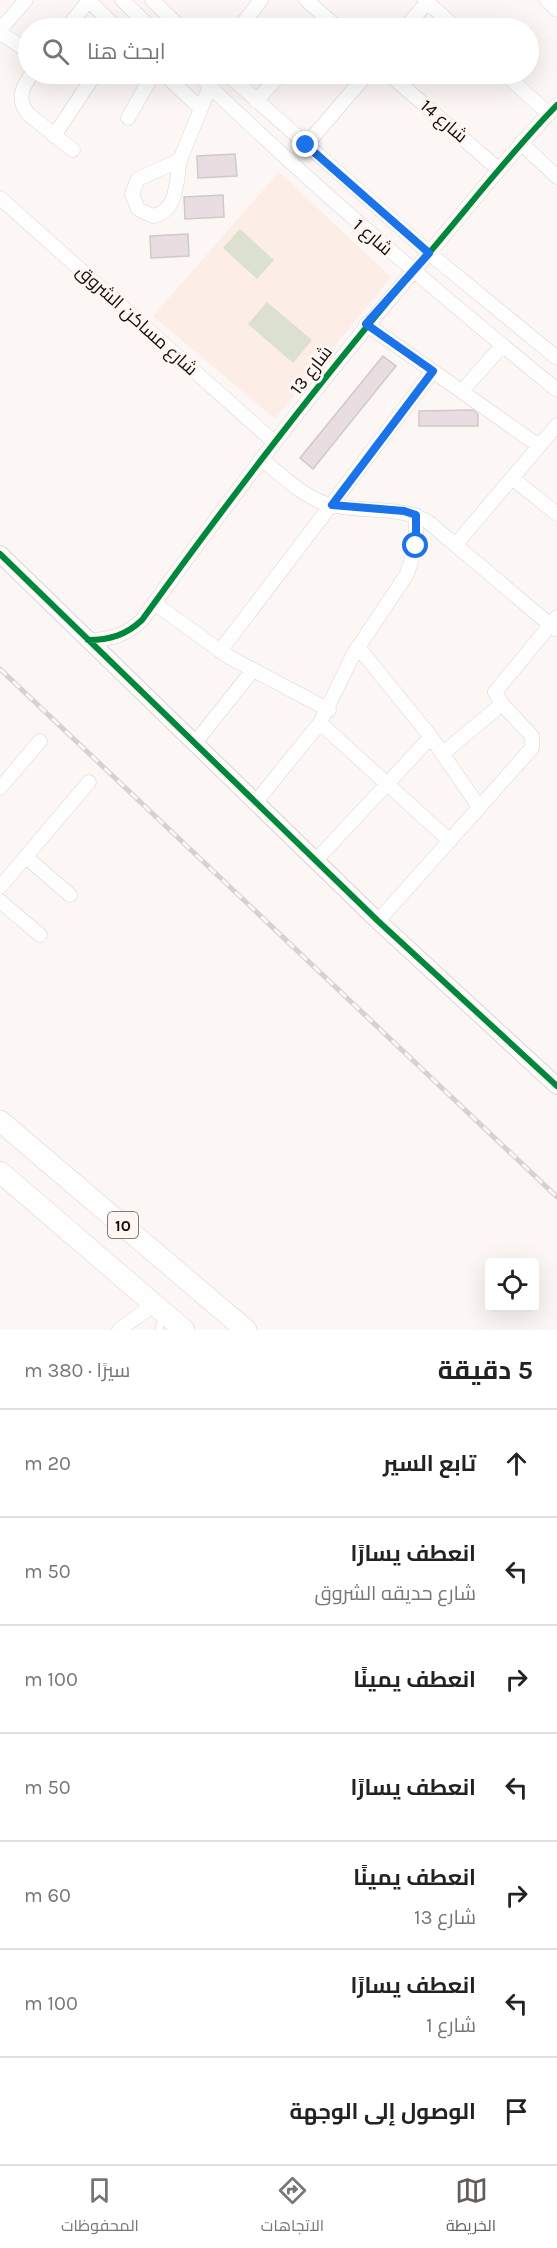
<!DOCTYPE html>
<html lang="ar">
<meta charset="utf-8">
<style>
body{margin:0;font-family:Karla,Cairo,sans-serif;background:#f6f6f6;color:#222;direction:rtl}
.controls{position:absolute;right:18px;bottom:18px;display:grid;overflow:hidden;border-radius:6px;box-shadow:0 6px 24px #0002}
.controls button{width:54px;height:54px;display:grid;place-items:center;padding:0;border:0;border-bottom:2px solid #e0e0e0;background:#fff;color:#222;font:30px sans-serif}
.stop{position:absolute;width:18px;height:18px;margin:-14px;border:4px solid #1a73e8;border-radius:50%;background:#fff}
.stop.end{background:#1a73e8;border-color:#fff;box-shadow:0 2px 6px #0008}
.list{margin:0;padding:0;list-style:none}
h2{display:flex;justify-content:space-between;align-items:center;height:78px;margin:0;padding:0 24px;font-size:26px}
h2 small{font-size:20px;font-weight:400;color:#767676}
.list li{display:grid;grid-template-columns:39px 1fr auto;gap:18px;align-items:center;box-sizing:border-box;height:108px;padding:0 24px;border-top:2px solid #e0e0e0}
.list b{display:block;font-size:22px;white-space:nowrap}
.list p{margin:0;font-size:20px;white-space:nowrap;color:#767676}
.list em{font-size:20px;font-style:normal;color:#767676}
.icon{flex:none;width:33px;height:33px;fill:none;stroke:currentColor;stroke-width:2;stroke-linecap:round;stroke-linejoin:round}
.map{position:relative;flex:none;width:557px;height:1330px;overflow:hidden;direction:ltr}
.search{position:absolute;background:#fff;box-shadow:0 6px 24px #0002;left:18px;right:18px;top:18px;height:66px;display:flex;align-items:center;gap:15px;box-sizing:border-box;padding:0 21px;border-radius:33px;color:#767676;font-size:22px}
.sheet{height:834px;background:#fff}
nav{display:flex;justify-content:space-around;align-items:center;box-sizing:border-box;height:84px;border-top:2px solid #e0e0e0;background:#fff;font-size:16px;color:#767676}
nav a{display:grid;justify-items:center;gap:3px}
nav .on{color:#645e5b}
.map>svg:first-child{display:block}
</style>
<div class="map">
<svg width="557" height="1330" viewBox="0 0 557 1330">
<rect width="100%" height="100%" fill="#fcf7f5"/>
<path fill="#fdede7" d="M 279,172 L 391,277 L 275,419 L 153,316 Z"/>
<path fill="#dce0d1" d="M 240,229 L 274,260 L 257,279 L 223,248 Z
M 267,302 L 312,340 L 293,363 L 248,324 Z"/>
<path fill="#e9dde1" stroke="#cfc9ca" stroke-width="1.5" d="M 235,154 L 237,176 L 198,178 L 197,156 Z
M 223,195 L 224,217 L 185,219 L 184,197 Z
M 188,234 L 189,256 L 151,258 L 150,236 Z
M 383,356 L 396,366 L 313,469 L 300,458 Z
M 473,410 L 478,414 L 478,426 L 419,426 L 419,411 Z"/>
<g fill="none" stroke-linecap="round" stroke-linejoin="round">
<defs>
<path id="service" d="M 159,1330 L 162,1315"/>
<path id="minor" d="M 88,0 L 117,28
M 122,0 L 151,28
M 152,0 L 181,28
M 306,0 L 338,28
M 425,0 L 456,28
M 547,0 L 557,10
M 67,28 L 89,0
M 239,28 L 261,0
M 405,28 L 429,0
M 0,30 L 26,0
M 0,33 L 28,51
M 32,74 C 21,88 17,99 28,114 L 73,150
M 164,74 L 201,109
M 197,74 C 312,186 433,289 557,390
M 227,74 L 429,253 L 557,358
M 389,74 L 498,169
M 505,74 L 549,114
M 256,101 L 281,74
M 128,118 L 153,74
M 54,136 L 95,74
M 521,143 L 557,177
M 306,145 L 367,74
M 180,160 C 176,182 178,211 153,216 L 138,209 L 132,194 L 138,179 Z
M 180,160 L 210,86
M 0,198 L 274,442
M 366,324 L 539,446
M 462,391 L 502,346
M 261,459 C 282,475 305,499 331,505 C 363,513 396,505 427,521 L 555,629
M 512,478 L 557,514
M 456,544 L 557,425
M 154,603 L 229,657 L 329,710
M 88,640 C 110,640 126,635 142,620 C 233,494 327,371 429,253 C 471,204 511,152 557,105
M 358,647 L 431,737 L 479,807
M 220,651 L 433,371
M 320,723 L 450,841
M 194,744 L 253,670
M 442,754 L 502,704
M 0,788 L 40,741
M 255,803 L 320,723 L 353,655 L 407,574 L 416,546 L 416,515
M 26,857 L 70,895
M 316,860 L 431,737
M 0,887 L 89,782
M 0,901 L 40,935
M 378,921 L 532,748 L 532,736 L 502,704 L 495,692 L 557,617
M 119,1330 L 153,1305"/>
<path id="tertiary" d="M 0,554 L 378,921 L 557,1086"/>
<path id="primary" d="M 0,1121 L 246,1330
M 0,1172 L 184,1330"/>
</defs>
<use href="#service" stroke="#dad4d1" stroke-width="8"/>
<use href="#minor" stroke="#dad4d1" stroke-width="15"/>
<use href="#tertiary" stroke="#dad4d1" stroke-width="18"/>
<use href="#primary" stroke="#dad4d1" stroke-width="22"/>
<use href="#service" stroke="#fffefe" stroke-width="7"/>
<use href="#minor" stroke="#fffefe" stroke-width="14"/>
<use href="#tertiary" stroke="#fffefe" stroke-width="16"/>
<use href="#primary" stroke="#fffefe" stroke-width="21"/>
<defs>
<path id="rail" d="M 0,669 L 557,1197"/>
</defs>
<use href="#rail" stroke="#d4d2d2" stroke-width="5"/>
<use href="#rail" stroke="#fff6f2" stroke-width="3" stroke-dasharray="9" stroke-linecap="butt"/>
<defs>
<path id="cycleway" d="M 0,554 L 378,921 L 557,1086
M 88,640 C 110,640 126,635 142,620 C 233,494 327,371 429,253 C 471,204 511,152 557,105"/>
</defs>
<use href="#cycleway" stroke="#fff6f2" stroke-width="10"/>
<use href="#cycleway" stroke="#00873e" stroke-width="6"/>
</g>
<g fill="none" stroke-linecap="round" stroke-linejoin="round">
<path stroke="#1a73e8" stroke-width="8" d="M 306,145 L 429,253 L 366,324 L 433,371 L 332,505 L 404,511 L 416,515 L 416,546"/>
</g>
<g text-anchor="middle" dominant-baseline="central" stroke-width="6" stroke-linejoin="round" paint-order="stroke">
<rect fill="#fff6f2" stroke="#59524e" stroke-width="1.5" x="108" y="1212" width="30" height="26" rx="4.5"/>
<g font-size="16" font-weight="bold" fill="#120b08">
<text x="123" y="1225">10</text>
</g>
<g font-size="18" fill="#120b08" stroke="#fff6f2">
<text transform="translate(444 121) rotate(41)">شارع 14</text>
<text transform="translate(373 237) rotate(41)">شارع 1</text>
<text transform="translate(137 320) rotate(42)">شارع مساكن الشروق</text>
<text transform="translate(311 370) rotate(-52)">شارع 13</text>
</g>
</g>
</svg>
<div class="controls">
<button><svg class="icon" aria-label="locate" viewBox="0 0 24 24"><circle cx="12" cy="12" r="6"/><path d="M12 2v4M12 18v4M2 12h4M18 12h4"/></svg></button>
</div>
<div class="stop" style="left:416px;top:546px"></div>
<div class="stop end" style="left:306px;top:145px"></div>
<div class="search"><svg class="icon" aria-label="search" viewBox="0 0 24 24"><circle cx="10" cy="10" r="6"/><path d="M15 15l6 6"/></svg>ابحث هنا</div>
</div>
<section class="sheet">
<h2>5 دقيقة<small>سيرًا · 380 m</small></h2>
<ul class="list">
<li><svg class="icon" aria-label="ahead" viewBox="0 0 24 24"><path d="M12 20V5M6 11l6-6 6 6"/></svg><div><b>تابع السير</b></div><em>20 m</em></li>
<li><svg class="icon" aria-label="left" viewBox="0 0 24 24"><path d="M17 20v-9H6M10 6l-5 5 5 5"/></svg><div><b>انعطف يسارًا</b><p>شارع حديقه الشروق</p></div><em>50 m</em></li>
<li><svg class="icon" aria-label="right" viewBox="0 0 24 24"><path d="M7 20v-9h11M14 6l5 5-5 5"/></svg><div><b>انعطف يمينًا</b></div><em>100 m</em></li>
<li><svg class="icon" aria-label="left" viewBox="0 0 24 24"><path d="M17 20v-9H6M10 6l-5 5 5 5"/></svg><div><b>انعطف يسارًا</b></div><em>50 m</em></li>
<li><svg class="icon" aria-label="right" viewBox="0 0 24 24"><path d="M7 20v-9h11M14 6l5 5-5 5"/></svg><div><b>انعطف يمينًا</b><p>شارع 13</p></div><em>60 m</em></li>
<li><svg class="icon" aria-label="left" viewBox="0 0 24 24"><path d="M17 20v-9H6M10 6l-5 5 5 5"/></svg><div><b>انعطف يسارًا</b><p>شارع 1</p></div><em>100 m</em></li>
<li><svg class="icon" aria-label="arrive" viewBox="0 0 24 24"><path d="M6 21V4h12l-3 4 3 4H6"/></svg><div><b>الوصول إلى الوجهة</b></div></li>
</ul>
</section>
<nav>
<a class="on"><svg class="icon" aria-label="map" viewBox="0 0 24 24"><path d="M3 6l6-2 6 2 6-2v14l-6 2-6-2-6 2zM9 4v14M15 6v14"/></svg>الخريطة</a>
<a><svg class="icon" aria-label="directions" viewBox="0 0 24 24"><path d="M12 3l9 9-9 9-9-9zM9 14v-3h6M13 9l2 2-2 2"/></svg>الاتجاهات</a>
<a><svg class="icon" aria-label="saved" viewBox="0 0 24 24"><path d="M7 4h10v16l-5-4-5 4z"/></svg>المحفوظات</a>
</nav>
